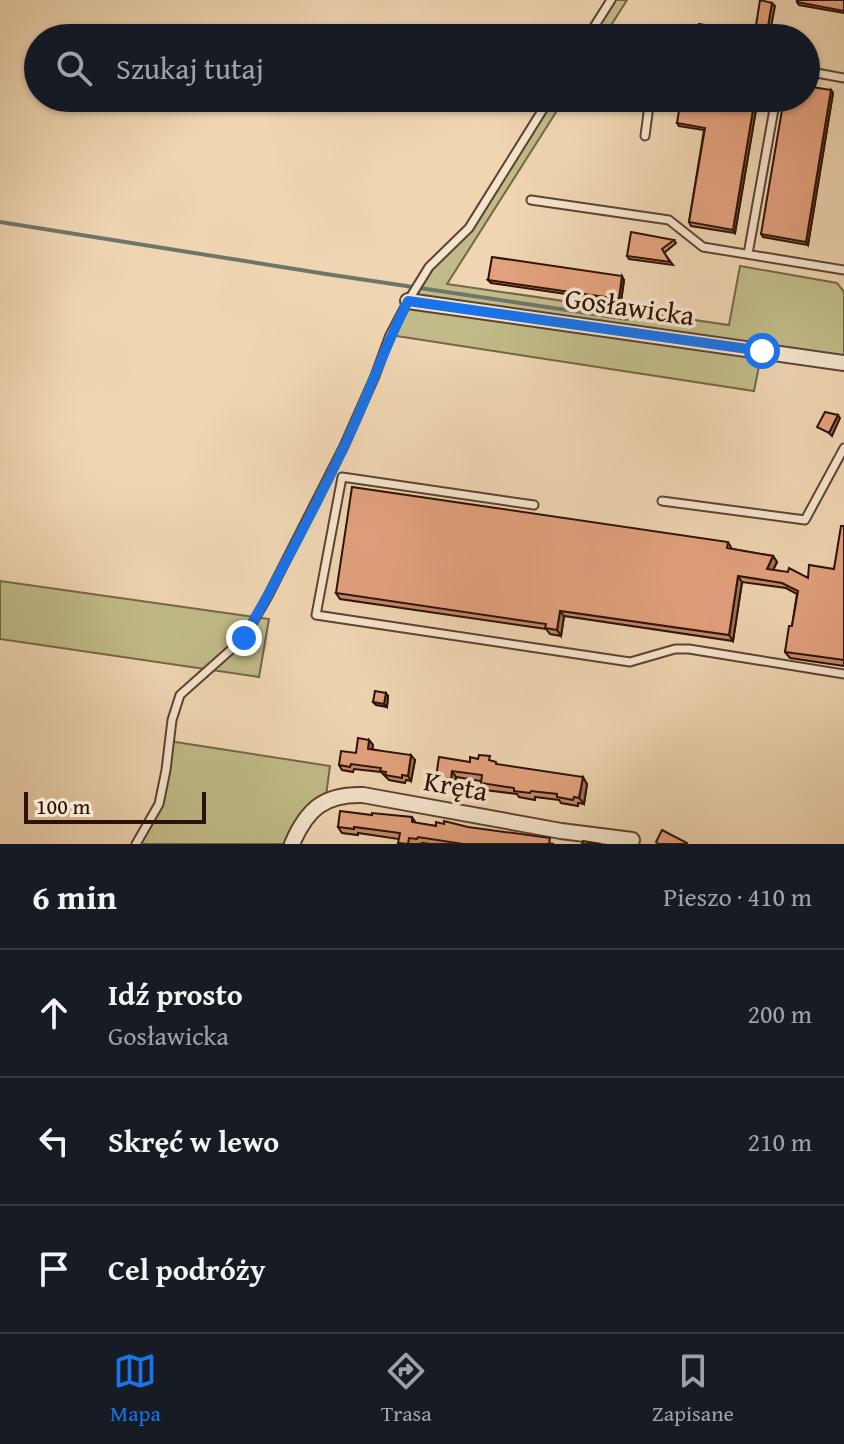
<!DOCTYPE html>
<html lang="pl">
<meta charset="utf-8">
<style>
body{margin:0;font-family:"Gentium Book Plus",serif;background:#242831;color:#f1f3f6}
.scale{position:absolute;left:24px;bottom:20px;width:182px;box-sizing:border-box;padding-left:8px;border:4px solid #2c1104;border-top:0;font-size:22px;line-height:28px;white-space:nowrap;color:#2c1104;-webkit-text-stroke:6px #f5e4cd;paint-order:stroke}
.stop{position:absolute;width:24px;height:24px;margin:-18px;border:6px solid #1a73e8;border-radius:50%;background:#fff}
.stop.end{background:#1a73e8;border-color:#fff;box-shadow:0 2px 8px #0008}
.list{margin:0;padding:0;list-style:none}
h2{display:flex;justify-content:space-between;align-items:center;height:104px;margin:0;padding:0 32px;font-size:34px}
h2 small{font-size:26px;font-weight:400;color:#9ea1a6}
.list li{display:grid;grid-template-columns:52px 1fr auto;gap:24px;align-items:center;box-sizing:border-box;height:128px;padding:0 32px;border-top:2px solid #363941}
.list b{display:block;font-size:30px;white-space:nowrap}
.list p{margin:0;font-size:26px;white-space:nowrap;color:#9ea1a6}
.list em{font-size:26px;font-style:normal;color:#9ea1a6}
.icon{flex:none;width:44px;height:44px;fill:none;stroke:currentColor;stroke-width:2;stroke-linecap:round;stroke-linejoin:round}
.map{position:relative;flex:none;width:844px;height:844px;overflow:hidden}
.search{position:absolute;background:#171b24;box-shadow:0 2px 6px #0004;left:24px;right:24px;top:24px;height:88px;display:flex;align-items:center;gap:20px;box-sizing:border-box;padding:0 28px;border-radius:44px;color:#9ea1a6;font-size:30px}
.sheet{height:488px;background:#171b24}
nav{display:flex;justify-content:space-around;align-items:center;box-sizing:border-box;height:112px;border-top:2px solid #363941;background:#171b24;font-size:22px;color:#9ea1a6}
nav a{display:grid;justify-items:center;gap:4px}
nav .on{color:#1a73e8}
.map>svg:first-child{display:block}
</style>
<div class="map">
<svg width="844" height="844" viewBox="0 0 844 844">
<rect width="100%" height="100%" fill="#efd5b2"/>
<filter id="stains"><feTurbulence type="fractalNoise" baseFrequency=".0025" numOctaves="4"/><feColorMatrix values="0 0 0 0 .2 0 0 0 0 .09 0 0 0 0 .02 0 0 0 .5 -.17"/></filter>
<radialGradient id="worn" r=".72"><stop offset=".6" stop-color="#630" stop-opacity="0"/><stop offset="1" stop-color="#630" stop-opacity=".3"/></radialGradient>
<path fill="#c0bb88" stroke="#766646" stroke-width="2" d="M 611,0 L 627,0 L 603,38 L 587,38 Z
M 550,98 L 565,98 L 447,284 L 729,325 L 740,266 L 837,283 L 844,292 L 844,363 L 762,351 L 754,391 L 390,335 L 429,267 L 469,228 Z
M 0,581 L 269,619 L 259,677 L 0,639 Z
M 169,741 L 330,766 L 325,803 L 292,844 L 136,844 L 159,804 Z"/>
<g fill="none" stroke-linecap="round" stroke-linejoin="round">
<path stroke="#6e756b" stroke-width="4" d="M 0,222 L 326,274 L 627,319"/>
<defs>
<path id="lane" d="M 587,38 L 611,0
M 806,71 L 844,78
M 645,136 L 650,98
M 531,200 L 669,220 L 703,247 L 844,270
M 748,254 L 776,98
M 662,501 L 805,520 L 844,448
M 534,505 L 342,477 L 316,615 L 630,662 L 675,649 L 689,649 L 844,674
M 136,844 L 159,804 L 166,770 L 172,720 L 180,695 L 244,638 L 268,596 L 344,446 L 375,376 L 390,335 L 408,301 L 429,267 L 469,228 L 550,98"/>
<path id="street" d="M 408,301 L 844,363
M 292,844 C 307,809 324,794 363,795 L 561,831 L 632,840 L 631,844"/>
</defs>
<use href="#lane" stroke="#5d4230" stroke-width="11"/>
<use href="#street" stroke="#5d4230" stroke-width="18"/>
<use href="#lane" stroke="#f5e4cd" stroke-width="7"/>
<use href="#street" stroke="#f5e4cd" stroke-width="14"/>
</g>
<path fill="#c38a6c" stroke="#2c1104" stroke-width="2" d="M 844,0 L 844,13 L 799,5 L 797,2 Z
M 831,90 L 833,93 L 808,245 L 763,237 L 761,234 Z
M 758,98 L 735,233 L 691,226 L 689,222 L 704,130 L 679,126 L 677,123 Z
M 674,240 L 676,243 L 664,253 L 673,265 L 629,259 L 627,256 Z
M 488,280 L 624,280 L 621,302 L 491,283 Z
M 844,526 L 844,666 L 790,658 L 785,652 L 792,626 L 797,594 L 786,588 L 742,582 L 733,641 L 564,616 L 561,636 L 550,634 L 546,629 L 340,599 L 336,593 L 728,542 L 732,549 L 773,556 L 777,562 L 773,570 L 808,578 L 834,569 Z
M 388,696 L 387,707 L 376,705 L 373,702 Z
M 369,740 L 373,745 L 372,749 L 415,760 L 411,781 L 406,780 L 405,783 L 389,780 L 381,772 L 354,769 L 353,772 L 342,770 L 339,765 L 356,753 Z
M 493,761 L 498,765 L 587,784 L 584,804 L 578,803 L 578,806 L 561,803 L 559,800 L 535,797 L 535,800 L 519,797 L 517,794 L 485,790 L 481,783 L 481,781 L 456,777 L 455,785 L 441,783 L 436,777 L 470,762 Z
M 412,817 L 416,823 L 554,844 L 430,844 L 422,843 L 422,844 L 399,844 L 399,839 L 358,833 L 358,835 L 342,833 L 338,827 Z"/>
<path fill="#9f7158" stroke="#2c1104" stroke-width="2" d="M 772,3 L 775,6 L 769,38 L 766,38 Z
M 831,90 L 833,93 L 808,245 L 806,242 Z
M 755,98 L 758,98 L 735,233 L 733,230 Z
M 622,276 L 624,280 L 621,302 L 619,299 Z
M 838,415 L 840,418 L 832,436 L 829,433 Z
M 773,556 L 777,562 L 771,574 L 767,569 Z
M 738,576 L 742,582 L 733,641 L 729,635 Z
M 560,611 L 564,616 L 561,636 L 557,630 Z
M 386,693 L 388,696 L 387,707 L 384,704 Z
M 369,740 L 373,745 L 371,753 L 368,749 Z
M 411,755 L 415,760 L 411,781 L 408,776 Z
M 452,771 L 456,777 L 455,785 L 451,779 Z
M 583,777 L 587,784 L 584,804 L 579,798 Z"/>
<path fill="#e3a17e" stroke="#2c1104" stroke-width="2" d="M 760,0 L 772,3 L 766,38 L 754,38 Z
M 797,0 L 844,0 L 844,11 L 797,2 Z
M 699,24 L 717,27 L 715,38 L 697,35 Z
M 806,86 L 831,90 L 806,242 L 761,234 L 784,98 L 806,98 Z
M 681,98 L 755,98 L 733,230 L 689,222 L 705,128 L 677,123 Z
M 631,232 L 674,240 L 662,249 L 670,262 L 627,256 Z
M 492,257 L 622,276 L 619,299 L 488,280 Z
M 825,412 L 838,415 L 829,433 L 817,427 Z
M 352,487 L 728,542 L 727,548 L 773,556 L 767,569 L 788,572 L 789,568 L 808,578 L 809,565 L 834,569 L 841,526 L 844,526 L 844,660 L 785,652 L 789,626 L 792,626 L 798,591 L 782,583 L 738,576 L 729,635 L 560,611 L 557,630 L 545,628 L 546,624 L 336,593 Z
M 375,691 L 386,693 L 384,704 L 373,702 Z
M 358,738 L 369,740 L 368,749 L 411,755 L 408,776 L 402,775 L 402,778 L 385,775 L 386,772 L 380,771 L 381,768 L 351,764 L 350,767 L 339,765 L 341,751 L 356,753 Z
M 479,755 L 490,756 L 489,760 L 496,762 L 496,764 L 583,777 L 579,798 L 574,797 L 573,800 L 557,797 L 557,794 L 531,791 L 530,793 L 514,791 L 514,788 L 481,783 L 482,775 L 452,771 L 451,779 L 436,777 L 439,757 L 470,762 L 470,757 L 478,759 Z
M 340,811 L 372,815 L 372,813 L 412,817 L 412,822 L 436,826 L 436,822 L 444,824 L 444,821 L 468,827 L 550,838 L 549,844 L 463,844 L 418,837 L 417,839 L 409,838 L 408,844 L 398,843 L 400,833 L 354,827 L 354,829 L 338,827 Z
M 662,830 L 687,843 L 686,844 L 659,844 L 656,842 Z
M 583,841 L 601,844 L 582,844 Z"/>
<g fill="none" stroke-linecap="round" stroke-linejoin="round">
<path stroke="#1a73e8" stroke-width="10" d="M 244,638 C 279,576 313,512 344,447 C 367,399 384,348 408,301 L 762,351"/>
</g>
<g text-anchor="middle" dominant-baseline="central" stroke-width="7" stroke-linejoin="round" paint-order="stroke">
<g font-size="28" fill="#2c1104" stroke="#f5e4cd">
<text transform="translate(630 306) rotate(8)">Gosławicka</text>
<text transform="translate(456 785) rotate(10)">Kręta</text>
</g>
</g>
<rect width="100%" height="100%" filter="url(#stains)"/>
<rect width="100%" height="100%" fill="url(#worn)"/>
</svg>
<div class="scale">100 m</div>
<div class="stop" style="left:762px;top:351px"></div>
<div class="stop end" style="left:244px;top:638px"></div>
<div class="search"><svg class="icon" aria-label="search" viewBox="0 0 24 24"><circle cx="10" cy="10" r="6"/><path d="M15 15l6 6"/></svg>Szukaj tutaj</div>
</div>
<section class="sheet">
<h2>6 min<small>Pieszo · 410 m</small></h2>
<ul class="list">
<li><svg class="icon" aria-label="ahead" viewBox="0 0 24 24"><path d="M12 20V5M6 11l6-6 6 6"/></svg><div><b>Idź prosto</b><p>Gosławicka</p></div><em>200 m</em></li>
<li><svg class="icon" aria-label="left" viewBox="0 0 24 24"><path d="M17 20v-9H6M10 6l-5 5 5 5"/></svg><div><b>Skręć w lewo</b></div><em>210 m</em></li>
<li><svg class="icon" aria-label="arrive" viewBox="0 0 24 24"><path d="M6 21V4h12l-3 4 3 4H6"/></svg><div><b>Cel podróży</b></div></li>
</ul>
</section>
<nav>
<a class="on"><svg class="icon" aria-label="map" viewBox="0 0 24 24"><path d="M3 6l6-2 6 2 6-2v14l-6 2-6-2-6 2zM9 4v14M15 6v14"/></svg>Mapa</a>
<a><svg class="icon" aria-label="directions" viewBox="0 0 24 24"><path d="M12 3l9 9-9 9-9-9zM9 14v-3h6M13 9l2 2-2 2"/></svg>Trasa</a>
<a><svg class="icon" aria-label="saved" viewBox="0 0 24 24"><path d="M7 4h10v16l-5-4-5 4z"/></svg>Zapisane</a>
</nav>
